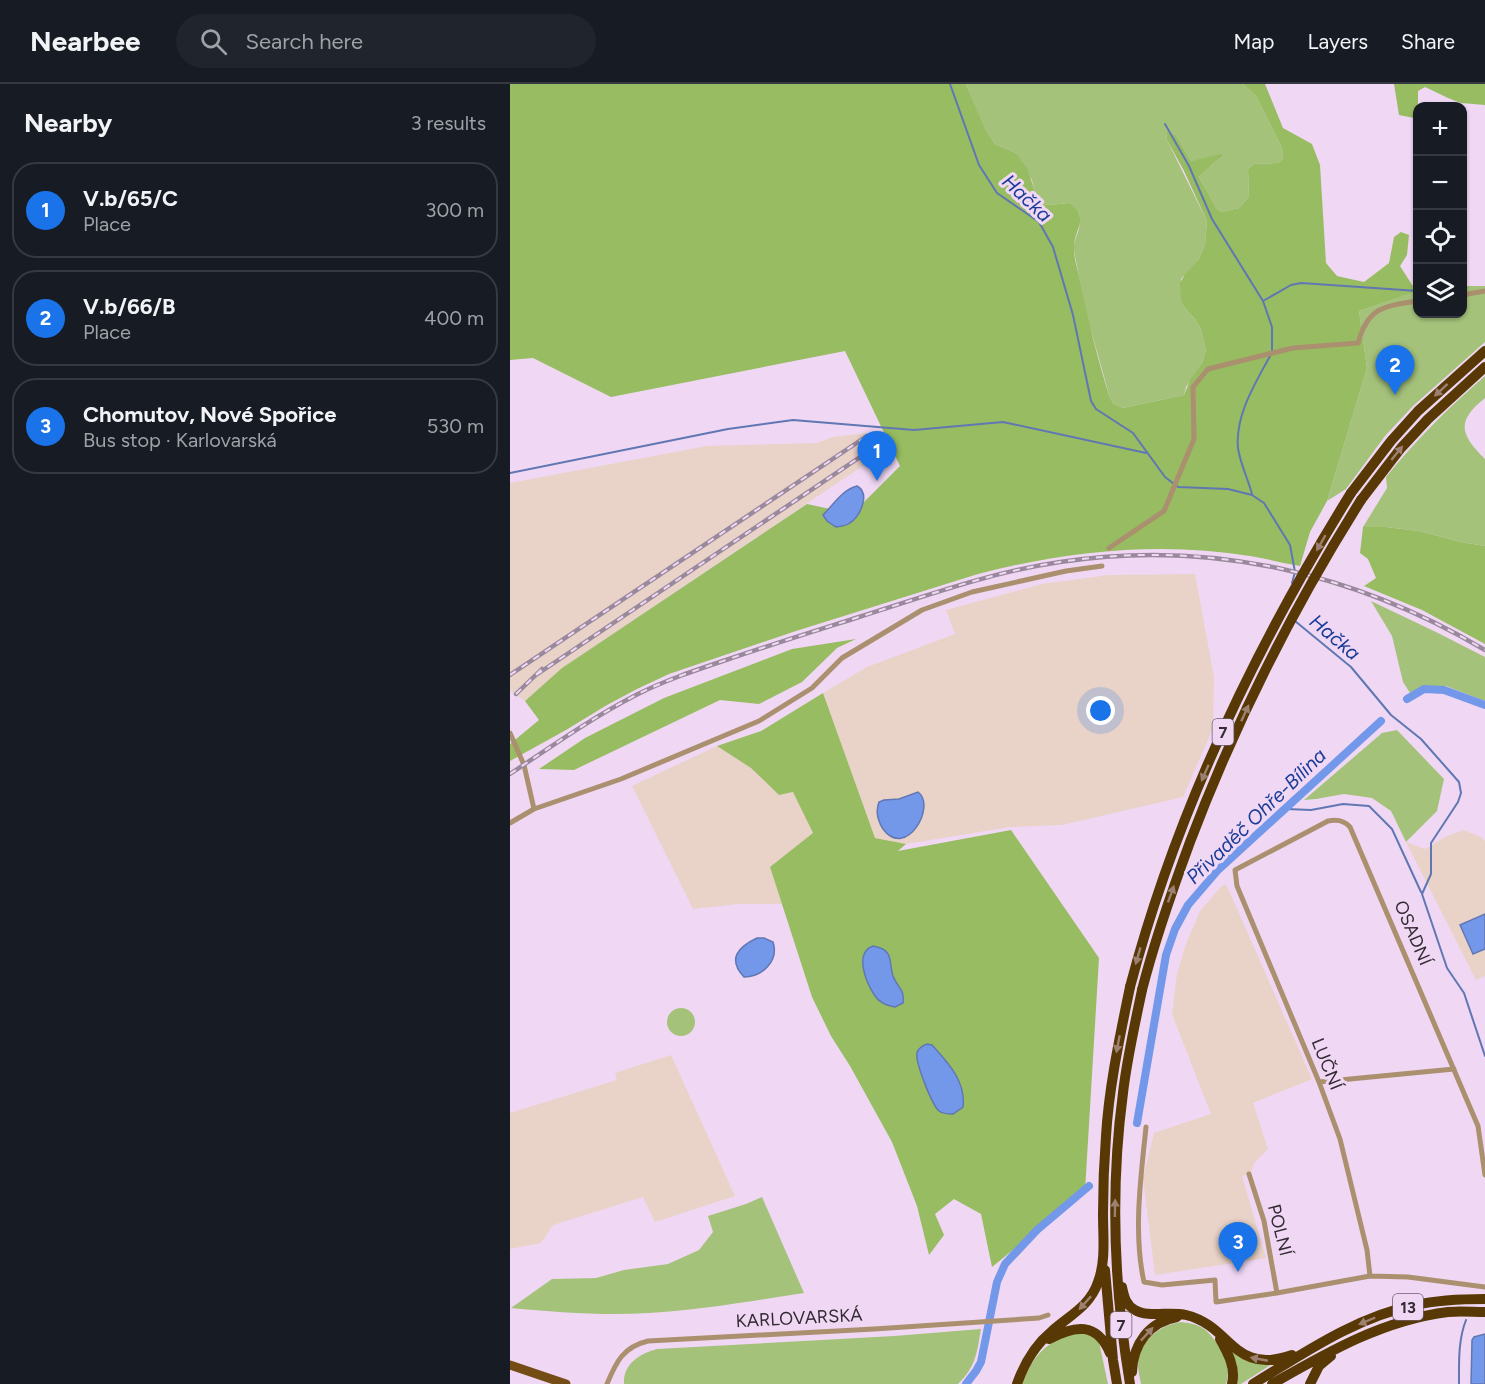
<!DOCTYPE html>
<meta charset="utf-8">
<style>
body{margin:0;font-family:Figtree,sans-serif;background:#20242c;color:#f1f3f6}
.controls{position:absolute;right:18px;top:18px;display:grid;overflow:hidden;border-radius:12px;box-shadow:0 2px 4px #0004}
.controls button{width:54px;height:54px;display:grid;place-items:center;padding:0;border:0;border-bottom:2px solid #363941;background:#171b24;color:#f1f3f6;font:30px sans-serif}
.you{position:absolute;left:591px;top:627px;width:21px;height:21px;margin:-15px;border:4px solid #fff;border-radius:50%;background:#1a73e8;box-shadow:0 0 0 9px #1a73e833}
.badge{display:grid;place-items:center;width:39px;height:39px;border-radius:50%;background:#1a73e8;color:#fff;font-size:20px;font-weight:700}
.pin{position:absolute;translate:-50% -50px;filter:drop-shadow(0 2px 3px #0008)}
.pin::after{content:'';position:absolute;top:32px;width:21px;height:18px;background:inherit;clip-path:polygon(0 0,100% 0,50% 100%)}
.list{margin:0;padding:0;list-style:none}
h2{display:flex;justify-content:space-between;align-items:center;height:78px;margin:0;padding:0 24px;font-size:26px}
h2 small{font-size:20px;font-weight:400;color:#9ea1a6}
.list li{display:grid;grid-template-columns:39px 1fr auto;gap:18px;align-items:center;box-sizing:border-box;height:96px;margin:0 12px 12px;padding:0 12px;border:2px solid #363941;border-radius:24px}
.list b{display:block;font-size:22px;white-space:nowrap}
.list p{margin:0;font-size:20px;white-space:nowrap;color:#9ea1a6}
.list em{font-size:20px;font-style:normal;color:#9ea1a6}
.icon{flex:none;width:33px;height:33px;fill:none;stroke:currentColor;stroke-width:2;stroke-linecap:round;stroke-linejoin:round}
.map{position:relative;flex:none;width:975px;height:1300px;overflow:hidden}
header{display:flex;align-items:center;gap:36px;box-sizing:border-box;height:84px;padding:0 30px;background:#171b24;border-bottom:2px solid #363941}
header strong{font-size:28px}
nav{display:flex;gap:33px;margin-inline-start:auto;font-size:21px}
.search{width:420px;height:54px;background:#20242c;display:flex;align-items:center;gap:15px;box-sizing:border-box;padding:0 21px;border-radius:33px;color:#9ea1a6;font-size:22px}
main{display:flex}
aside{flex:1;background:#171b24}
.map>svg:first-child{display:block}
</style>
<header>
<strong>Nearbee</strong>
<div class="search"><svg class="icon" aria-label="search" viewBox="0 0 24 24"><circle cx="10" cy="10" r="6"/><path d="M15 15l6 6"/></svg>Search here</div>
<nav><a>Map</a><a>Layers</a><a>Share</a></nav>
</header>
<main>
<aside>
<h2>Nearby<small>3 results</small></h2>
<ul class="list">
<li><span class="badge">1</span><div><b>V.b/65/C</b><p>Place</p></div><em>300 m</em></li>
<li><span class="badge">2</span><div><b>V.b/66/B</b><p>Place</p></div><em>400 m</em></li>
<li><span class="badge">3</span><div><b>Chomutov, Nové Spořice</b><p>Bus stop · Karlovarská</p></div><em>530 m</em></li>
</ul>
</aside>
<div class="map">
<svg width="975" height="1300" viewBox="0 0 975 1300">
<rect width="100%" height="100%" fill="#f0d8f4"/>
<path fill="#e9d2c7" d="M 356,349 L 372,369 L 52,584 L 15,617 L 0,607 L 0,399 L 197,362 L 307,359 L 323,353 Z
M 685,490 L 704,593 L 703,644 L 673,713 L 552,741 L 500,743 L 396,760 L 365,754 L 313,609 L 357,583 L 445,550 L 436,526 L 532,500 L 599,491 Z
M 207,662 L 241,684 L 269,711 L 283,708 L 304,749 L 260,783 L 272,820 L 229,820 L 183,825 L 122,702 Z
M 953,746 L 971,753 L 975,757 L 975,892 L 966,896 L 896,758 L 915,765 L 935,753 Z
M 716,800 L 802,995 L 743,1019 L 758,1065 L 744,1079 L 741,1089 L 732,1092 L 756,1174 L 645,1191 L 633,1094 L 644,1049 L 701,1030 L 662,930 L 667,890 L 676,860 L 690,827 L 711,803 Z
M 161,971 L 225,1112 L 145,1138 L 133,1113 L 43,1141 L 31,1159 L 0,1165 L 0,1029 L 107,996 L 105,989 Z"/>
<path fill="#a5c27b" d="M 456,0 L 733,0 L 746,12 L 772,64 L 773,74 L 769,79 L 744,80 L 738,85 L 739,113 L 729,124 L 712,128 L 707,125 L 689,93 L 704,79 L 712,73 L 681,77 L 666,51 L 658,48 L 656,49 L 657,56 L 697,137 L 695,161 L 688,176 L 671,195 L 674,223 L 685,235 L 691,245 L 696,266 L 692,279 L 676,303 L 674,311 L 613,324 L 604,320 L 600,314 L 577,232 L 563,162 L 569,145 L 570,137 L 569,129 L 559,119 L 539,121 L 533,120 L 530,117 L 524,105 L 522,96 L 506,69 L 485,60 L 474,44 Z
M 957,202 L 975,202 L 975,258 L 903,322 L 875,352 L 836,405 L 817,417 L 857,284 L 849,227 L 907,206 L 908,230 L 952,230 L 953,203 Z
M 975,292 L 975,314 C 945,338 951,351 975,375 L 975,462 L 951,458 L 909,447 L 876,443 L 853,443 L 877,404 L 876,393 C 906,356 939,323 975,292 Z
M 861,517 L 928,549 L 975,573 L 975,617 L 936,602 L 915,602 L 900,609 L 893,598 L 882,552 Z
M 887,646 L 934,695 L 927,727 L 896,758 L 881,727 L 862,714 L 834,710 L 806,715 L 794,716 L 872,649 Z
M157 938a14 14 0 1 1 28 0a14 14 0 1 1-28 0Z
M 252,1113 L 294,1209 C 242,1217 190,1226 139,1229 C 93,1232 46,1228 1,1224 L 42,1195 L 86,1194 L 114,1186 L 158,1180 L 189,1166 L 203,1148 L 198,1132 L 236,1120 Z
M 671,1238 C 679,1239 687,1240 694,1245 C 708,1256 723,1282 716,1300 L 631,1300 C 630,1294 628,1287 628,1281 C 628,1257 650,1241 671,1238 Z
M 471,1245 C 467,1268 466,1283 448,1300 L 114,1300 C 113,1280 129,1270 147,1265 L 384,1252 Z
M 568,1249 L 580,1251 L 589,1258 L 598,1300 L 512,1300 C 523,1271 537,1256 568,1249 Z
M 721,1266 L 762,1280 L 731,1300 L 727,1300 C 729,1287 727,1278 721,1266 Z"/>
<path fill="#98bc61" d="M 0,0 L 456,0 L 475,45 L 485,60 L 506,69 L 518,86 L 524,105 L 530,117 L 533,120 L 539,121 L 559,119 C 582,134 562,148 564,165 C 564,177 569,189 571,201 C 579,239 588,277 600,314 L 604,320 L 613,324 L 674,311 L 680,296 L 692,279 L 696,266 L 691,245 L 685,235 L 674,223 L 671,215 L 670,199 L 675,190 L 688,176 L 695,161 L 697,137 L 674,87 L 657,56 L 656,48 L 658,48 L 666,51 L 681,77 L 712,70 L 712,73 L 704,79 L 689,93 L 707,125 L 712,128 L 729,124 L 739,113 L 738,85 L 744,80 L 769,79 L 773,74 L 772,64 L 746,12 L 733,0 L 755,0 L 773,44 L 802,60 L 810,81 L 816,179 L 827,192 L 854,198 L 879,179 L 884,153 L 891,148 L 899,151 L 897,171 L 890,182 L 906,207 L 849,227 L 857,284 L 817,417 L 800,448 L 790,482 C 773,479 757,475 740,472 C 649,457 557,467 468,490 L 286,547 L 159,590 L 127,605 L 97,621 L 56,646 L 0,677 L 0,660 L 29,636 L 15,617 L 52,584 L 297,420 L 348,431 L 353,419 L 390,382 L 335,267 L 101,313 L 23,274 L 0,276 Z
M 884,0 L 975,0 L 975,21 L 951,19 L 938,14 L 915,3 L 908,7 L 908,19 L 904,34 L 889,31 Z
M 853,443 L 876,443 L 909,447 L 951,458 L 975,462 L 975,560 L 912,526 L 854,502 L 866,494 L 858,475 L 850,469 Z
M 346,555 L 327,564 L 292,598 L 249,620 L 210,616 L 64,686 L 29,685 L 75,654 L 154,614 L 282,565 Z
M 313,609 L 365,754 L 396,760 L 388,767 L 501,746 L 589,874 L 575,1107 L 482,1183 L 471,1130 L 444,1115 L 425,1130 L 434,1151 L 419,1171 L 407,1122 L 382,1058 L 340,982 L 321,952 L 302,913 L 260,783 L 303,749 L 283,708 L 269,711 L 241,684 L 207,662 L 251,647 Z"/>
<path fill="#7498e9" stroke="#6077b3" stroke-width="1.5" d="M 347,402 C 361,410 350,432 340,439 C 336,442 331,442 326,443 L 317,437 L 313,431 C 323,421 332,406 347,402 Z
M 408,708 C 427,722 396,776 373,745 C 368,737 365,728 369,718 L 374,716 L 389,715 Z
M 975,830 L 975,865 L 963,870 L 950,841 Z
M 247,854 L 254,854 L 263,858 C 269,876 253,893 234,893 C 217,875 228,863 247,854 Z
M 363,862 C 385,866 378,877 383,892 C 387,903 395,905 393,919 L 385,923 C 378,922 370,919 365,912 C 357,900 343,869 363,862 Z
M 417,960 L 422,961 C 438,979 456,997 453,1023 L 443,1030 C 438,1030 433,1030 429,1027 C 422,1021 405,978 407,969 C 408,964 412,962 417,960 Z
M 975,1250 L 975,1300 L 961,1300 L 962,1256 L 964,1253 Z"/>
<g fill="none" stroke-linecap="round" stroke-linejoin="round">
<path stroke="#6077b3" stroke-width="2" d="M 440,0 L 469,81 L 487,109 L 529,138 L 543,163 L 563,231 L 581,317 L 586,325 L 623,349 L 655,393 L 668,403 L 718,405 L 742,411 L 754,419 L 780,461 L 785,488 L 782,499
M 655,40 L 679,82 L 702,135 L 753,217
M 762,266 L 762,243 L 753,217 L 781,201 L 791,199 L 908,207
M 0,389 L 218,345 L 283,336 L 404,346 L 493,338 L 636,369
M 742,410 C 738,395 730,379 728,364 C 725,331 745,300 760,272
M 785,537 L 841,583 L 881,631 L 911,655 L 949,698 L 951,709 L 948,718 L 921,759 L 921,790 L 912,810 L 937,884 L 954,909 L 975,972
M 776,725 L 801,726 L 833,720 L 859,722 L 882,745 L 911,808
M 949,1300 C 949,1279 948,1256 956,1236"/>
<path stroke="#7498e9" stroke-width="8" d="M 897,615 L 914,605 L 934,606 L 975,621
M 627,1039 L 656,871 L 665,845 L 678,821 L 708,786 L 871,637
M 456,1300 L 466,1287 L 471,1278 L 487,1198 L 495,1180 L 527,1146 L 579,1102"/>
<path stroke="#aa906e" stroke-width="5" d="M 952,211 L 975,207
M 599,464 L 654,427 L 684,355 L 683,303 L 698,285 L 783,264 L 848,259 C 858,223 874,222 908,217
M 0,649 L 14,681 L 24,725
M 0,739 L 24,725 L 111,695 L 249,637 L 302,604 L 332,574 L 412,526 L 462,508 L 556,487 L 592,482
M 809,998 L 944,985
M 636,1043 C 631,1092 623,1149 634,1198 L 652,1201 L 705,1196 L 706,1218 L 767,1209 L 860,1192 L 898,1193 L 975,1203
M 739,1090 L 754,1137 L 767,1209
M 860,1192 L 857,1166 L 830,1055 L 809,998 L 727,802 L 725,786 L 818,737 C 827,735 834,736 840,743 L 968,1042 L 975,1091
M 97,1300 C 106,1278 113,1263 138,1257 L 364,1245 L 529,1234 L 538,1231"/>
<path stroke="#734d15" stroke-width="9" d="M 0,1281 L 56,1300"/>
<path stroke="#583906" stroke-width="10" d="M 841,409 L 881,357 L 908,327 L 975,267
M 851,416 L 891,364 L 918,335 L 975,283
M 595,1186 L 603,1276 L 607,1300
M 612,1203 C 614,1213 616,1221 625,1226 C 638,1234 660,1227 676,1231 C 722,1242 723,1292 782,1271
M 539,1255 C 565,1241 587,1238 600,1269
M 710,1255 C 718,1269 726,1284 722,1300
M 622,1288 C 623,1260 639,1238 667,1233
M 507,1300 C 514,1280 525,1261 542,1247 C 560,1231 580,1222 588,1198 C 596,1177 593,1153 593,1130 C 593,1104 594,1078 596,1052 C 599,1002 610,952 620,903
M 620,1300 C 604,1204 600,1106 613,1009 C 617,974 625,940 632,906
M 743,1300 C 794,1269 846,1233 905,1221 C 928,1216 952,1215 975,1215
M 762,1300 C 818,1268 873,1236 938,1228 C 950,1227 963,1228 975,1228
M 800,1300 L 809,1282 L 821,1272"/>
<defs>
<path id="rail" d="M 0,591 L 357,352
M 26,591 L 365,363
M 6,610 L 32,585
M 0,690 C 42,662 83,633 128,610 C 156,596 186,586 216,576 C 260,561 305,547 349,533 C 416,512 481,488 550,478 C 700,455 845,489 975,566"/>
</defs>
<use href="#rail" stroke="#9a899d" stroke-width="4.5"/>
<use href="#rail" stroke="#f0d8f4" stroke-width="2" stroke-dasharray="7" stroke-linecap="butt"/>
<path stroke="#583906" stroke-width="10" d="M 620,903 C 666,728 746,562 841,409
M 632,906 C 645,855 662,807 680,758 C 725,639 783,524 851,416"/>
</g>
<defs><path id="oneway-solid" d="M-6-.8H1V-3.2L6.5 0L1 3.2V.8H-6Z" transform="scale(1.5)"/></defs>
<g fill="#9c8171">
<use href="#oneway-solid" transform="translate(931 306) rotate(137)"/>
<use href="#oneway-solid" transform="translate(887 369) rotate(-51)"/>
<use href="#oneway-solid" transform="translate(811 459) rotate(120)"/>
<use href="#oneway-solid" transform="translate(735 629) rotate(-65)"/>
<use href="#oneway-solid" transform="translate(695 689) rotate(114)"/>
<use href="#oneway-solid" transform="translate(661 810) rotate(-70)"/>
<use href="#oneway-solid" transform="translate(628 872) rotate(106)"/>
<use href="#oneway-solid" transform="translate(608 960) rotate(101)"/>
<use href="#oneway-solid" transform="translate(605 1124) rotate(-89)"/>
<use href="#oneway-solid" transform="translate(575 1219) rotate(132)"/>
<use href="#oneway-solid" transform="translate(857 1237) rotate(157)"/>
<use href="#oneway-solid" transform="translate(637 1250) rotate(-47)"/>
<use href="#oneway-solid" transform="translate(749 1275) rotate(-169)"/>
</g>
<g text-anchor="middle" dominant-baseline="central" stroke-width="6" stroke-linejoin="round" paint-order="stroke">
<g fill="#f0d8f4" stroke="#6c5e6e" stroke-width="1.5">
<rect x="702.5" y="635" width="21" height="26" rx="4.5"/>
<rect x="883" y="1210" width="30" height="26" rx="4.5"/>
<rect x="600.5" y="1228" width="21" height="26" rx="4.5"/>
</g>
<g font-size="16" font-weight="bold" fill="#332a34">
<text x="713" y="648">7</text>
<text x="898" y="1223">13</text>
<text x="611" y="1241">7</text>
</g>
<g font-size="18" fill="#332a34" stroke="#f0d8f4">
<text transform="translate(903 849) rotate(67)">OSADNÍ</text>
<text transform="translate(817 980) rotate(68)">LUČNÍ</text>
<text transform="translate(770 1146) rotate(76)">POLNÍ</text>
<text transform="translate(289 1234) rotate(-3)">KARLOVARSKÁ</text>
</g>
<g font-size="20" font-style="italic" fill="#1b3c98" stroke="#f0d8f4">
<text transform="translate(517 114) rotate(43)">Hačka</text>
<text transform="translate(825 553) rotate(40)">Hačka</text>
<text transform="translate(746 732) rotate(-44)">Přivaděč Ohře-Bílina</text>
</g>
</g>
</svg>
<div class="controls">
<button>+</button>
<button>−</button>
<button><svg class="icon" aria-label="locate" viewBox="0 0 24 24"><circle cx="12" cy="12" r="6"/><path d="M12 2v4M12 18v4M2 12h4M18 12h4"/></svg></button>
<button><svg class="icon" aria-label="layers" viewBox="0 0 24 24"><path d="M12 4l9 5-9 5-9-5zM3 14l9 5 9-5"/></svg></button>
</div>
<div class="you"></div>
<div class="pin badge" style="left:367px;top:397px">1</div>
<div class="pin badge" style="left:885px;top:311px">2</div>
<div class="pin badge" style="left:728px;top:1188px">3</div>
</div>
</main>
